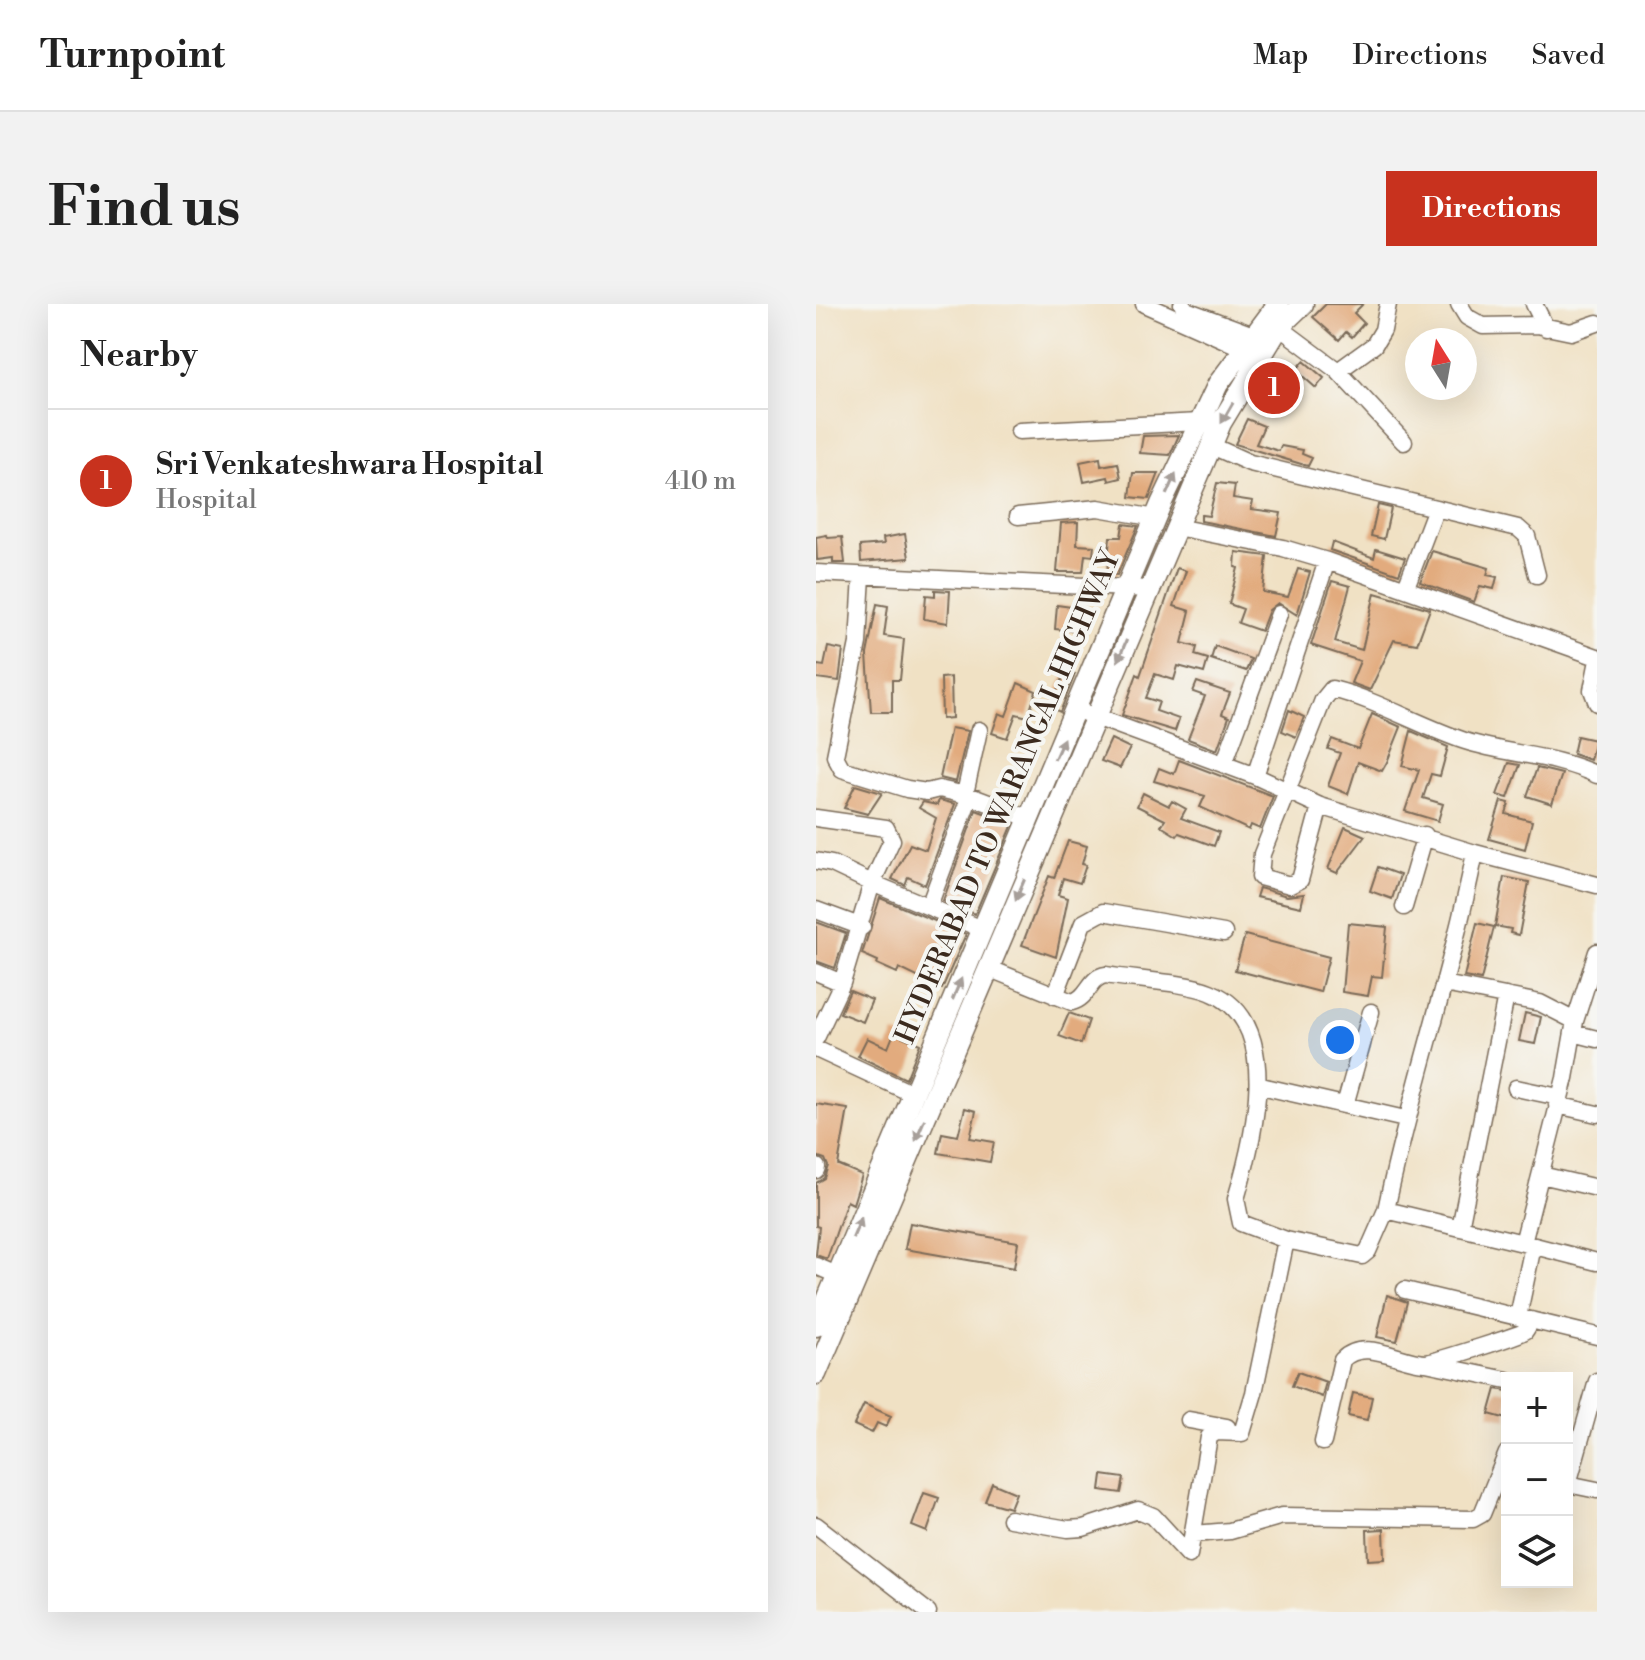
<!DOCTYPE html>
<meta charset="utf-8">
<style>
body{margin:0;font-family:"Libre Bodoni",serif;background:#f2f2f2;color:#222}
.controls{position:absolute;right:24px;bottom:24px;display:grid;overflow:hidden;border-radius:0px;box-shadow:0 8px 32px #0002}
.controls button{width:72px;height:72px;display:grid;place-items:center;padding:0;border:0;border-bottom:2px solid #e0e0e0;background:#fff;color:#222;font:40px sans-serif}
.compass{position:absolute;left:589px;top:24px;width:72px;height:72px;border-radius:50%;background:#fff;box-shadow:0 8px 32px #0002;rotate:349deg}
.you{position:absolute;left:524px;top:736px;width:28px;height:28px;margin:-20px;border:6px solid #fff;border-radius:50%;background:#1a73e8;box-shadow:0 0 0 12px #1a73e833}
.badge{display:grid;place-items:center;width:52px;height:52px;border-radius:50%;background:#c8321e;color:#fff;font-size:26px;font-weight:700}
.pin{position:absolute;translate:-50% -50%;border:4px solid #fff;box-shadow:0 2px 8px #0006}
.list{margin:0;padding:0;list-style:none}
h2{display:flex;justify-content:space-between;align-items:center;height:104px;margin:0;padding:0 32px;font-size:34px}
h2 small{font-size:26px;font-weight:400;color:#767676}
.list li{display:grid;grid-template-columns:52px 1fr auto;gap:24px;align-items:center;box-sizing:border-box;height:144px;padding:0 32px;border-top:2px solid #e0e0e0}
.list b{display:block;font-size:30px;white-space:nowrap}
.list p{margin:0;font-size:26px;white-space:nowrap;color:#767676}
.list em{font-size:26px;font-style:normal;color:#767676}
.icon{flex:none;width:44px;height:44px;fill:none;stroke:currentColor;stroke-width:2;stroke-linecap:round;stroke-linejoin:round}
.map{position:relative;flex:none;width:781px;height:1308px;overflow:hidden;border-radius:0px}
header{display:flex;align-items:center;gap:48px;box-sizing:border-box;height:112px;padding:0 40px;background:#fff;border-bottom:2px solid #e0e0e0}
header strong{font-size:38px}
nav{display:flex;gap:44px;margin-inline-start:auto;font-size:28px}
.intro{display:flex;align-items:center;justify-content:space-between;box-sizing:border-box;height:192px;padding:0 48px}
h1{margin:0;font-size:56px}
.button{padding:20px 36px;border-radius:0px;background:#c8321e;color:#fff;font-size:28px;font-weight:700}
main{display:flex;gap:48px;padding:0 48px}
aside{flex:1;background:#fff;border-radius:0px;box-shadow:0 8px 32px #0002}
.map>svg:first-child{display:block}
</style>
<header>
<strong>Turnpoint</strong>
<nav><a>Map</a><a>Directions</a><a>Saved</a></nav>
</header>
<div class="intro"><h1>Find us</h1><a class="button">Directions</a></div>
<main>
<aside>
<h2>Nearby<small></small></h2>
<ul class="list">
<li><span class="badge">1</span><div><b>Sri Venkateshwara Hospital</b><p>Hospital</p></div><em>410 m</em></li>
</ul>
</aside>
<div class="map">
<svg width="781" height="1308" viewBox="0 0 781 1308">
<rect width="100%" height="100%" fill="#f6f6f2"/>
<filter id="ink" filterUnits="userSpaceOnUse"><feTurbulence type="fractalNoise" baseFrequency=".0125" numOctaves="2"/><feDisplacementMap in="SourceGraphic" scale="16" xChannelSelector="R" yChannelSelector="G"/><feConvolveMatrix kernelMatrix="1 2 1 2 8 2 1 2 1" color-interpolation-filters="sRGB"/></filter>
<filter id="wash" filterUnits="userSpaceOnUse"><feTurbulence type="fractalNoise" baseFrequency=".006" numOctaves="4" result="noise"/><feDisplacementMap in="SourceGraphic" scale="32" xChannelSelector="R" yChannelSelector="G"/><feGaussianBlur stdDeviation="1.8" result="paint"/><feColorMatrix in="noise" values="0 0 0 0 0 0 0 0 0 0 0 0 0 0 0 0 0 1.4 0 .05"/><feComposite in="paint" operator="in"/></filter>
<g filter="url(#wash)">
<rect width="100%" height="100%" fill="#f0e1c4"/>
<g id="blocks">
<path fill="#e2ab7e" d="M 510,0 L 547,0 L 538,9 L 548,19 L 536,33 L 530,28 L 523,36 L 497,13 Z
M 488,57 L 508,74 L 500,84 L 482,68 L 472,95 L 441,84 L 447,74 L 452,76 L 461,66 L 472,75 Z
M 431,115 L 448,122 L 440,140 L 463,147 L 465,142 L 487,146 L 486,150 L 496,154 L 492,162 L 419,140 Z
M 363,131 L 354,151 L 324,149 L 327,132 Z
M 284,154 L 285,162 L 302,159 L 305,174 L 293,177 L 292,173 L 268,178 L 264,158 Z
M 317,169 L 343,169 L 333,195 L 314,193 Z
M 401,179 L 419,181 L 417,194 L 437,197 L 435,205 L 465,209 L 460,232 L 385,217 L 385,211 L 393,212 Z
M 562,201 L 575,204 L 568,235 L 555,232 Z
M 262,218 L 261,241 L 278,242 L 277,252 L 269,251 L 267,268 L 241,268 L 245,219 Z
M 307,220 L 322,222 L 301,271 L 291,270 L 294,233 L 305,233 Z
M 89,230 L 93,254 L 45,258 L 44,242 L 68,240 L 67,234 Z
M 11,231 L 12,234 L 26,233 L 29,259 L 17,259 L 17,254 L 1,256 L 0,233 Z
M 516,238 L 558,254 L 560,245 L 589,254 L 583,270 L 514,246 Z
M 616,247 L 673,264 L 671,271 L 681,273 L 678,285 L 664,282 L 658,298 L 604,278 Z
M 420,248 L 451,252 L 447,288 L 472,293 L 482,265 L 494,268 L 481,311 L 462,299 L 453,306 L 445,327 L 422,319 L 427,305 L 413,300 L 422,264 L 419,263 Z
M 361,264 L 370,267 L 358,302 L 374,307 L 366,339 L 381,343 L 379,351 L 392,355 L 388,369 L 362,362 L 358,376 L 339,370 L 330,394 L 343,398 L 340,407 L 363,415 L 359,427 L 306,411 L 321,370 L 324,372 Z
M 516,277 L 534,282 L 519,338 L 546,346 L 559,289 L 614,305 L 601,340 L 578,336 L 554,386 L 535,379 L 544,357 L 495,341 Z
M 119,286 L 134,287 L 132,319 L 108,315 L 110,291 L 119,292 Z
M 61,300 L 72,302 L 68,332 L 88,335 L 84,376 L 76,376 L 76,408 L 55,408 L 51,350 Z
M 241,301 L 263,304 L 260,327 L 239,325 Z
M 399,342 L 435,355 L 430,367 L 395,355 Z
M 12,343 L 27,346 L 23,377 L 0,374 L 1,361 L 8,362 Z
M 250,368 L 259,370 L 244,408 L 233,403 Z
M 135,373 L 136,414 L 126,415 L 125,374 Z
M 381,378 L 414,389 L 406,410 L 413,413 L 401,446 L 372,435 L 389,392 L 377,388 Z
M 202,379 L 220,387 L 212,413 L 200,410 L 191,434 L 176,429 L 183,409 L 190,412 Z
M 473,406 L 488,413 L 480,433 L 466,427 Z
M 556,410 L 585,423 L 571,458 L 566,467 L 542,458 L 532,490 L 512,482 L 524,449 L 512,445 L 516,435 L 542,445 Z
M 135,424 L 152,427 L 140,478 L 124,474 Z
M 595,427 L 632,443 L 624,472 L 615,470 L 607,494 L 627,500 L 622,517 L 589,507 L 603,466 L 586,462 Z
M 761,432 L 779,436 L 774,456 L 757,450 Z
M 295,435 L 314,444 L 304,464 L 285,457 Z
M 363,456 L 457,492 L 444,525 L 435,521 L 433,526 L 384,503 L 389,492 L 338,477 L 343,464 L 358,470 Z
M 693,459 L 704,461 L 692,494 L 681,491 Z
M 721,464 L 746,470 L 736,500 L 711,492 Z
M 39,481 L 66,489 L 52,510 L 28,504 Z
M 327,489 L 353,502 L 356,497 L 370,505 L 365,514 L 403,528 L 398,542 L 363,529 L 361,532 L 345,522 L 349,516 L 321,502 Z
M 123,496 L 139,500 L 109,581 L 92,573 L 89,581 L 76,575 L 94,540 L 110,546 L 120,514 L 103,504 L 107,498 L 121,501 Z
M 685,497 L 693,499 L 690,510 L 716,517 L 709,545 L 673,535 Z
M 160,506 L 197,520 L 159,610 L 127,597 Z
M 529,523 L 549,532 L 521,569 L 512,565 Z
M 252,537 L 271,542 L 266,560 L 270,561 L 264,579 L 247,574 L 242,591 L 252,594 L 240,653 L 206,641 L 233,572 L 238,574 Z
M 562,563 L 584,571 L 576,595 L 554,587 Z
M 688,573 L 713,578 L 703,631 L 694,629 L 695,625 L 679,622 Z
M 443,584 L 471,592 L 488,590 L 485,603 L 440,593 Z
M 64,594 L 150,630 L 126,685 L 83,664 L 81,669 L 61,660 L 62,657 L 46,650 Z
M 0,618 L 30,629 L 19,664 L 0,657 Z
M 532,619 L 571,623 L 566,673 L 556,672 L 552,692 L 526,688 Z
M 661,619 L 678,623 L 665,676 L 648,673 Z
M 429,631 L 513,653 L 504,688 L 419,666 Z
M 34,687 L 56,696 L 47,718 L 24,709 Z
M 253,709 L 273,716 L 265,740 L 243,732 Z
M 709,709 L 725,713 L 719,740 L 703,737 Z
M 78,729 L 104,740 L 90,775 L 42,752 L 51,734 L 72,744 Z
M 0,800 L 32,805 L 22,861 L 46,871 L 37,900 L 31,897 L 11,955 L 0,951 L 3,923 L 0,922 L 0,879 L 8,874 L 12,862 L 9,855 L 0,852 Z
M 149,804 L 160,807 L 154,834 L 178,838 L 174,858 L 122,849 L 126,829 L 142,832 Z
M 94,919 L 202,938 L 198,964 L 89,945 Z
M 571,991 L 591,998 L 581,1037 L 561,1033 Z
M 482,1068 L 510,1078 L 506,1093 L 476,1082 Z
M 680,1085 L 691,1087 L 691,1115 L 673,1110 Z
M 537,1089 L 556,1093 L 551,1116 L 532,1112 Z
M 48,1100 L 75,1112 L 70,1123 L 61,1119 L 56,1129 L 38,1121 Z
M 286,1171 L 308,1174 L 305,1189 L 284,1186 Z
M 176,1179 L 200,1189 L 194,1204 L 169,1197 Z
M 108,1189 L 123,1194 L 111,1228 L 96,1222 Z
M 568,1225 L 569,1255 L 552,1256 L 551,1226 Z"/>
</g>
</g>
<g filter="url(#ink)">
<use href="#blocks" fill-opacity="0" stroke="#7a6a58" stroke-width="2"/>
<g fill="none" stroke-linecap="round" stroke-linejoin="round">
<defs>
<path id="minor" d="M 328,0 L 427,44
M 366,0 L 370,6 L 437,31
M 643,0 L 651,13 L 667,22 L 721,21 L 755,28 L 781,19
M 718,0 L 730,24
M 463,23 L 522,67 L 588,138
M 522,67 L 558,41 L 567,26 L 572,0
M 203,127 L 384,118
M 396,142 L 434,159 L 702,224 L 711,232 L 721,271
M 202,212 L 282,204 L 340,214
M 360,223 L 467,244 L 511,257 L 781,353
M 0,269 L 332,285
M 46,272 L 42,339 L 19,452 L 26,465 L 91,485 L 111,488 L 123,485 L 154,492 L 212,514
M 590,283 L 620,204
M 781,361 L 776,386 L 781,399
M 269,409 L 439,472 L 504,502 L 659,549 L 781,581
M 408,460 L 463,310
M 439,472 L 511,257
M 149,490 L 163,426
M 504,502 L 484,576 L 474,581 L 444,573 L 446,550 L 507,396 L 516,385 C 561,396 604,422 649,437 C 693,451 739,451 781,471
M 0,514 L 70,524 L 76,536 L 56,579 L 166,625
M 0,557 L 16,560 L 56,579 L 26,679 L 0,734
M 113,602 L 154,492
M 588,603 L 609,531
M 0,606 L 46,623
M 172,664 L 256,698 C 273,694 273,673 290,671 C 319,676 369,678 394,688 C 469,718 437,838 420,895 L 425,919 L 470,936 L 438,1089 L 426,1129 L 400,1128 L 393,1133 L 373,1251 L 337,1212 L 322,1206 L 267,1224 L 252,1225 L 194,1215
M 0,668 L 26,679
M 628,680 L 724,699 L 759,717
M 239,692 L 267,619 L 287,608 L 408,629
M 757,729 L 781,735
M 0,745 L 97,790
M 445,782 L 589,815
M 700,784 L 743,793
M 529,801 L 555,708
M 741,801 L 781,810
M 0,866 L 1,863
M 725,871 L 781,884
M 570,906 C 595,786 635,670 659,549
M 644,924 L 690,692
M 470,936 L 546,952 L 552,947 L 570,906 L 707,939 L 749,774 L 759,717 L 781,648
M 707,939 L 781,958
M 0,962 L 21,971
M 589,986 L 781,1032
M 702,1013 L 717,942
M 610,1059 L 691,1076
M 781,1077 L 752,1180 L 781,1186
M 373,1116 L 411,1123
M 507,1138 L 526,1056 C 548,1033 583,1058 609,1059 C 615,1059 705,1031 709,1027 C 710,1026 715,1017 715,1016
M 0,1221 L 112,1308
M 378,1230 L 414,1227 L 466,1212 L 657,1215 L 666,1210 L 691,1149"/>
<path id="major" d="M 0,1022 L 345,200 L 402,80 L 462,0
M 0,1070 L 405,119 L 463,23 L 487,0"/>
</defs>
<use href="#minor" stroke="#7a6a58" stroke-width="19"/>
<use href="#major" stroke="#7a6a58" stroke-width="23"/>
<use href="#minor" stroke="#fff" stroke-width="16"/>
<use href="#major" stroke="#fff" stroke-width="20"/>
</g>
<defs><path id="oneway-solid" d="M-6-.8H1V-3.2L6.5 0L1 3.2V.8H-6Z" transform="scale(2)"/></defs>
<g fill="#a79f9a">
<use href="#oneway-solid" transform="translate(411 109) rotate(120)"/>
<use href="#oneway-solid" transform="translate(355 180) rotate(-66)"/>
<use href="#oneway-solid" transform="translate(306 347) rotate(113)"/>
<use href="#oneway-solid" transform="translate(243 445) rotate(-66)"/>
<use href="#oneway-solid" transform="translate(204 586) rotate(113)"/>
<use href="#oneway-solid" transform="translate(141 685) rotate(-67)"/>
<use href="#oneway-solid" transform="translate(104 826) rotate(113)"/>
<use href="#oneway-solid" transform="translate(41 924) rotate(-67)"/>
</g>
</g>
<g text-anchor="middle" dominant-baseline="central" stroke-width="8" stroke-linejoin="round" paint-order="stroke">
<g font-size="28" fill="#3b2a1e" stroke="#f6f6f2">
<text transform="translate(192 493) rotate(-67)">HYDERABAD TO WARANGAL HIGHWAY</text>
</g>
</g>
</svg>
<div class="controls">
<button>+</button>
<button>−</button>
<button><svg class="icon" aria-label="layers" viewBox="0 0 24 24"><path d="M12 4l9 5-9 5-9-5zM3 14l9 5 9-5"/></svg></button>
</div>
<svg class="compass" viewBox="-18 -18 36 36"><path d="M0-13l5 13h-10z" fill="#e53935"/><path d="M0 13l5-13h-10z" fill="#767676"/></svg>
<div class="you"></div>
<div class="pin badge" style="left:458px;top:84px">1</div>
</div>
</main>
